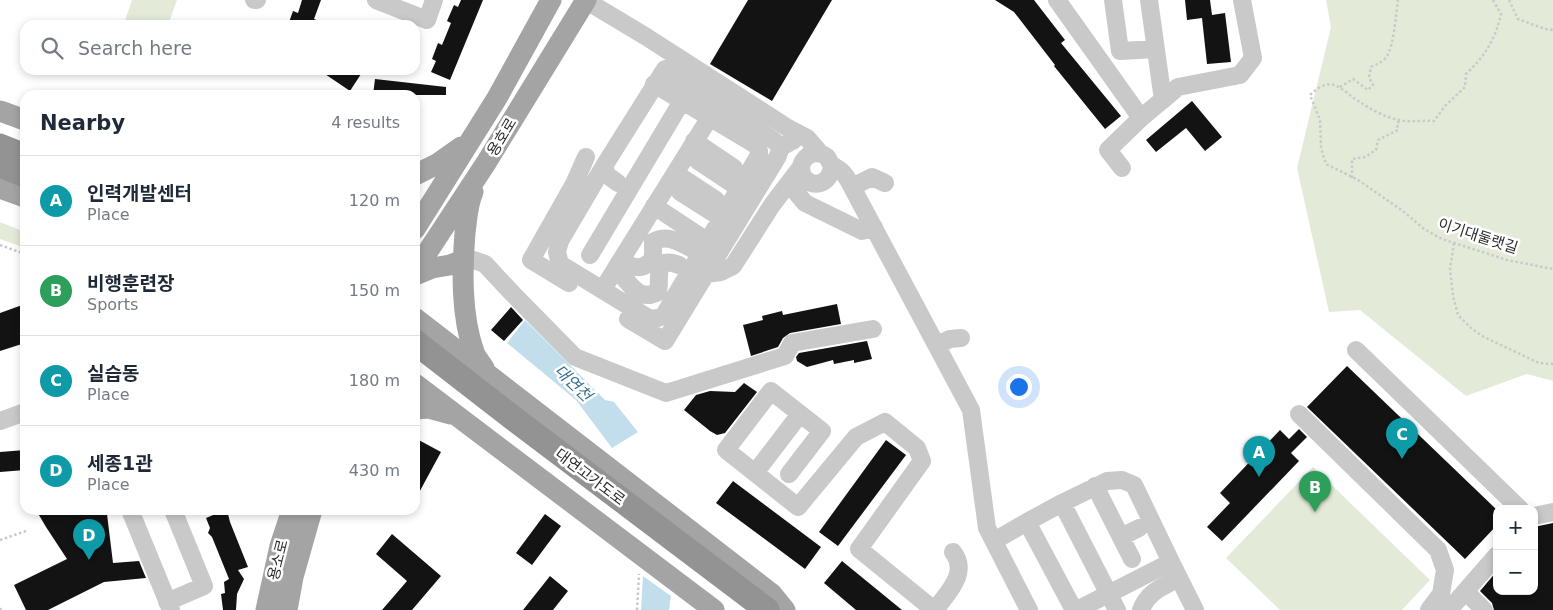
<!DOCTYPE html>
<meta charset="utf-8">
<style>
body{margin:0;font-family:"DejaVu Sans","Noto Sans KR",sans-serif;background:#f2f2f3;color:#1f2937}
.controls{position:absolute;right:15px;bottom:15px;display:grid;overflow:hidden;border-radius:10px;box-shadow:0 2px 8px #0003}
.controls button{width:45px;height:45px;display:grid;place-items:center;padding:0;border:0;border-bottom:1px solid #e0e1e3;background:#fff;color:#1f2937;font:25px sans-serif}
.you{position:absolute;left:1018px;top:386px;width:18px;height:18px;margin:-12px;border:4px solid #fff;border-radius:50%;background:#1a73e8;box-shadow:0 0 0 8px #1a73e833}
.badge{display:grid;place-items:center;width:32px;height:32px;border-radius:50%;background:#ef2239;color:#fff;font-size:16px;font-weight:700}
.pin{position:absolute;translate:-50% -41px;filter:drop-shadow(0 1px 2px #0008)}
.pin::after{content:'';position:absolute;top:26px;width:18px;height:15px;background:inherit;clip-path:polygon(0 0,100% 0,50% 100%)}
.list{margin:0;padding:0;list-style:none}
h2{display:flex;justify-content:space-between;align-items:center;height:65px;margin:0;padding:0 20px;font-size:21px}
h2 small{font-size:16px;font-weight:400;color:#747a83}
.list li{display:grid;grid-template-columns:32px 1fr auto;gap:15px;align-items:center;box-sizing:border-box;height:90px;padding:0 20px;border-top:1px solid #e0e1e3}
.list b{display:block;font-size:19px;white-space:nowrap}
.list p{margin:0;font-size:16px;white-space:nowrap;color:#747a83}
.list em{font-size:16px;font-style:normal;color:#747a83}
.icon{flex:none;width:28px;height:28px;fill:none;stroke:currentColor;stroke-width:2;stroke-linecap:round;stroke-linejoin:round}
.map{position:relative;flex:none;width:1553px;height:610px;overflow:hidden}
.search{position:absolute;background:#fff;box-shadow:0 2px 8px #0003;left:20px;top:20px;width:400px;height:55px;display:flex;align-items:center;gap:12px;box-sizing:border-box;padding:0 18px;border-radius:15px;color:#747a83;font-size:19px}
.panel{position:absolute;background:#fff;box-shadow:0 2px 8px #0003;left:20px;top:90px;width:400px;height:425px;border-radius:15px}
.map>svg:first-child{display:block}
</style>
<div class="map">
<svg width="1553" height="610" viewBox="0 0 1553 610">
<rect width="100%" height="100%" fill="#fff"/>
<path fill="#e3ebd8" d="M 132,0 L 177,0 L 168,25 L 129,25 L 124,23 Z
M 1326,0 L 1553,0 L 1553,381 L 1527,374 L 1466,396 L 1360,310 L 1329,312 L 1297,168 L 1331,27 Z
M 0,222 L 25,232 L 25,248 L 0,239 Z
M 1313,467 L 1430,580 L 1402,610 L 1280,610 L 1226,558 Z"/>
<path fill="#c2deec" d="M 525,320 L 605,400 L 614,402 L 638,432 L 612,448 L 576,400 L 507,343 Z
M 643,576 L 671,596 L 669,610 L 641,610 Z"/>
<path fill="#131313" d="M 302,0 L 321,0 L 314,19 L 326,24 L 326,25 L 288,25 L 293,11 L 298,13 Z
M 461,0 L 483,0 L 450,80 L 431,72 L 436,61 L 432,59 L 438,43 L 442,45 L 451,23 L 447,21 L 454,5 L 458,7 Z
M 748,0 L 832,0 L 772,101 L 710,64 Z
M 995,0 L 1034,0 L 1065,40 L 1061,43 L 1121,116 L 1105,129 L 1054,66 L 1055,65 L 1014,12 Z
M 1185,0 L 1210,0 L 1212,15 L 1225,13 L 1231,62 L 1207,64 L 1202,18 L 1187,20 Z
M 319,70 L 355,70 L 361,74 L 350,91 Z
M 375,79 L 446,87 L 446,95 L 373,95 Z
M 1192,101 L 1222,137 L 1205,151 L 1186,128 L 1156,152 L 1146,140 Z
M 25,304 L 25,343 L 0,351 L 0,313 Z
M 837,304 L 841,324 L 790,333 L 783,338 L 778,347 L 751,356 L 743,325 L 763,320 L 762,316 L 782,311 L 783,315 Z
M 511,307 L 523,320 L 504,341 L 491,330 Z
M 867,341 L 872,359 L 854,363 L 854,360 L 834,364 L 833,360 L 807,367 L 797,361 L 796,357 L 799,353 Z
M 1347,366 L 1497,510 L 1497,525 L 1465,559 L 1307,407 Z
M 744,383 L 757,392 L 725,433 L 717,435 L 710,431 L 684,410 L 696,395 L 710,391 L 735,392 Z
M 1299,429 L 1307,437 L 1291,453 L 1299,461 L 1222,541 L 1207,527 L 1230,503 L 1220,493 L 1280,430 L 1289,439 Z
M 415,438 L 441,452 L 415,500 Z
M 886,440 L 906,455 L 838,546 L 819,532 Z
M 25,450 L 25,470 L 0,472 L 0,452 Z
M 733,481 L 821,547 L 805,569 L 716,503 Z
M 36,510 L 103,510 L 107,514 L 113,563 L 139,561 L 146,578 L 104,582 L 48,610 L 26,610 L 14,585 L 67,559 L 46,527 Z
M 225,510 L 227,510 L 230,522 L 248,567 L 238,570 L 244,579 L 237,594 L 236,610 L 223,610 L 221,594 L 225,593 L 224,582 L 229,579 L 212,537 L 208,533 L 210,528 L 206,518 Z
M 545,514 L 561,526 L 532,565 L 516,553 Z
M 1553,523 L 1553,610 L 1494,610 L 1492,603 L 1480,591 L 1497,571 L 1497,591 L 1534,591 L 1534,527 Z
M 392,534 L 441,576 L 412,610 L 382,610 L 407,581 L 376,554 Z
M 842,561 L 902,610 L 856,610 L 824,583 Z
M 550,576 L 568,591 L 553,610 L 523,610 Z"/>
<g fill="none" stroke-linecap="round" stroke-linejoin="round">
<path stroke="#c9c9c9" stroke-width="2.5" stroke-dasharray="2.5 2.5" stroke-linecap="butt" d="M 1493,0 L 1501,14 C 1495,40 1485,56 1466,74 L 1465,87 L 1445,106 L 1434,121 C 1423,120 1410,123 1399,120 C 1387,118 1370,109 1360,102 C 1340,90 1333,73 1310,95 L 1320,120 L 1321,148 L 1326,164 L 1358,180 L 1403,211 L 1424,229 L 1442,239 L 1507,260 L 1553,269
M 1509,0 L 1518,19 L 1545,29 L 1553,30
M 1340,87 L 1353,79 L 1368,90 L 1373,85 L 1369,77 L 1371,67 C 1377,64 1383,62 1387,56 C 1394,45 1396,13 1398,0
M 1352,178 L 1352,159 L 1365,157 L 1376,150 L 1378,140 L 1398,130 L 1397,124 L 1399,121
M 1454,243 L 1450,269 L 1453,296 L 1458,315 L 1472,329 L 1484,337 L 1539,363 L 1553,364
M 0,245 L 25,254
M 0,540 L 26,531
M 0,608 L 1,610
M 637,610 L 639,574"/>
<path stroke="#c9c9c9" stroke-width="18" d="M 254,0 L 257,0
M 376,0 L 427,20 L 434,0
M 585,0 L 645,36 L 788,128 L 807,138 L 820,153
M 1057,0 L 1141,118
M 1113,0 L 1120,51 L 1156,49
M 1149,0 L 1163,100
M 694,141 L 734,168
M 698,161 L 739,188
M 832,165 C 830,192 801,187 801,168 C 801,163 805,158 809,155 C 814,152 822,153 827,157 C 828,158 830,163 831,164 C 834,167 838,168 841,171 C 846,175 849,181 852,187 L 971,410 L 987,528 L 1029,610
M 604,166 L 560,241 L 557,252 L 560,264 L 650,319 L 658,318 L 664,315 L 759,155 L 759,151 L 756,145 L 654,84
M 1122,168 L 1108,150 L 1141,118 L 1178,87 L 1240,75 L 1253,58 L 1242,0
M 675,173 L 716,200
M 618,183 L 607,175 L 604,166 L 665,69 L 773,140 L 781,147 L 794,140
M 852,187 L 872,177 L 885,183
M 795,191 L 805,203 L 862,231 L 874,227
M 680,192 L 721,218
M 654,206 L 707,241
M 590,255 L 682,101
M 463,260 L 474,260 L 485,264 L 512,293 L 575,357 L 666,393 L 785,356 L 792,343 L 873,329
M 632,266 C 641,269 646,266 653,259 L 653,242 C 669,232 685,246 700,253
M 616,268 C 628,281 638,303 658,292 C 661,277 653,255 679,265
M 706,274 L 721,272 L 733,266 L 772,205 L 801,167
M 569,283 L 531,260 L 574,184 L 586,157
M 603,289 L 710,117
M 628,319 L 665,341 L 778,156 L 781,147
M 937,345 L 950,339 L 961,338
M 1356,350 L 1520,509
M 1299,414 L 1438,550 L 1445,570 L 1441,594 L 1429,610
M 0,421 L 25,412
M 755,473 L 800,414
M 789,474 L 822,431 L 771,391 L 726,450 L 798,507 L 856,437 L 885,422 L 917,448 L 922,461 L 859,549 L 934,610
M 1095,486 L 1132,559
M 130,510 L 171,610
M 1534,516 L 1553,512
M 1027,522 L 1062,503
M 1121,537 L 1139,528
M 994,541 L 1027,522 L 1074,610
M 1466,592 L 1484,610
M 167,602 L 204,586 L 173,510
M 935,610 C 948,592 969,573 953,552
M 1077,610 L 1171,562 L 1195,610
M 1117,610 L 1062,503 L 1107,481 L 1122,480 L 1134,485 L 1171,562
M 1141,610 C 1148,591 1163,587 1179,578
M 1449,610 L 1497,555"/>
<path stroke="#a4a4a4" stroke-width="21" d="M 0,111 L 25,120
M 415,175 L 437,164 L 461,147
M 0,188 L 25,197
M 473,192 C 467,205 467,219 465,233 C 462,271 461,315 474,352 C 476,358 481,363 484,368
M 415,229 L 497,98 L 551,0
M 415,271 L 486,163 L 586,0
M 415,275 L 432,268 L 450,265 L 463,260
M 415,318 L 772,594 L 785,610
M 415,384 L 714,610
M 415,409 L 429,408 L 451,414
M 266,610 L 280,546 L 292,510
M 287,610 L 293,577 L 312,510"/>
<path stroke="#939393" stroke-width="25" d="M 0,146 L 25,156
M 0,165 L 25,175
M 415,342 L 513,418 L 767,610"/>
</g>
<g text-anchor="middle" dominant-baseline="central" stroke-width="5" stroke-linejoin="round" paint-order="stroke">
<g font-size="15" fill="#2c2c2c" stroke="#fff">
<text transform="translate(502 137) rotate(-59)">용호로</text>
<text transform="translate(1478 236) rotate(18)">이기대둘랫길</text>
<text transform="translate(590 477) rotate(37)">대연고가도로</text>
<text transform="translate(278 560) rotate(-76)">용소로</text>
</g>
<g font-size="16" font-style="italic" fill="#367291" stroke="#fff">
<text transform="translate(573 383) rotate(44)">대연천</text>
</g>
</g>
</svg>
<div class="controls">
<button>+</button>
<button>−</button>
</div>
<div class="you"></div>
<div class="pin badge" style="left:1259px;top:477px;background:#0f9aa8">A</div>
<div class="pin badge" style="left:1315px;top:512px;background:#2e9e5b">B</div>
<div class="pin badge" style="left:1402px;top:459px;background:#0f9aa8">C</div>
<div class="pin badge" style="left:89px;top:560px;background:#0f9aa8">D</div>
<div class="search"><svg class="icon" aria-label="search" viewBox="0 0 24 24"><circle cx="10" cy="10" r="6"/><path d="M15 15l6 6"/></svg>Search here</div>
<section class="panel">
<h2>Nearby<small>4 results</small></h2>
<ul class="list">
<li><span class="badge" style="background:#0f9aa8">A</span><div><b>인력개발센터</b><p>Place</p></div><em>120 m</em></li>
<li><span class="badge" style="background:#2e9e5b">B</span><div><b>비행훈련장</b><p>Sports</p></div><em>150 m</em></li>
<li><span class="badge" style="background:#0f9aa8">C</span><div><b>실습동</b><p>Place</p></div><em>180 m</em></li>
<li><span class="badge" style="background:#0f9aa8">D</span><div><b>세종1관</b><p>Place</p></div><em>430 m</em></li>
</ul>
</section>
</div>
